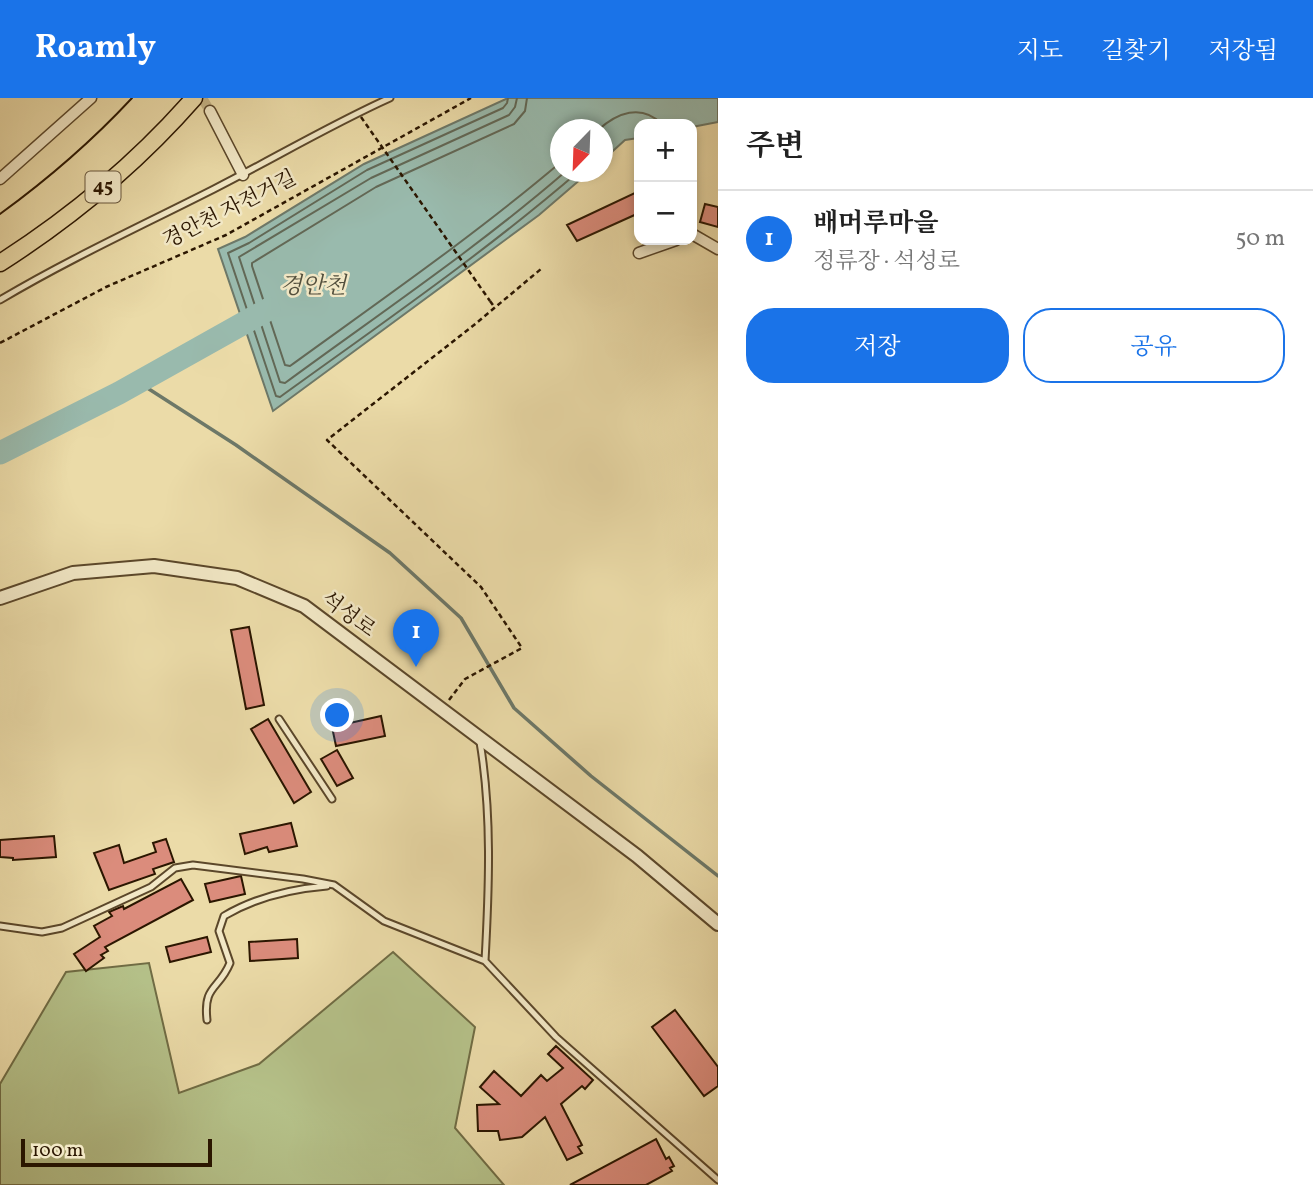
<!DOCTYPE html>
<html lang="ko">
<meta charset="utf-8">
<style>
body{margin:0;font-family:Vollkorn,"Noto Serif KR",serif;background:#f2f2f2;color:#222}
.controls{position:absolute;right:21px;top:21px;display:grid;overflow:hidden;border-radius:14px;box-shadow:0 4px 10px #0003}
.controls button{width:63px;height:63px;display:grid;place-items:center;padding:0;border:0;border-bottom:2px solid #e0e0e0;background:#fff;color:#222;font:35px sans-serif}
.compass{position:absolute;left:550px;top:21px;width:63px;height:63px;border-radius:50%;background:#fff;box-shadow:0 4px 10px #0003;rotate:203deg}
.scale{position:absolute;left:21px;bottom:18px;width:191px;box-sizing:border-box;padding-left:7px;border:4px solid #2b1600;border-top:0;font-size:19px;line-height:24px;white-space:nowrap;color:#2b1600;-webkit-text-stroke:5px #f2e8c6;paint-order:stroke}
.you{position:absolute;left:338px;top:618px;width:24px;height:24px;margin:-18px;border:5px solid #fff;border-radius:50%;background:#1a73e8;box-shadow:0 0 0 10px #1a73e833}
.badge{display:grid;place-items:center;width:46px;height:46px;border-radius:50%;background:#1a73e8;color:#fff;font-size:23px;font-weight:700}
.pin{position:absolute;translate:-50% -58px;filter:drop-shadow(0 2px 4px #0008)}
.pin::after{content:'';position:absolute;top:37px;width:24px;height:21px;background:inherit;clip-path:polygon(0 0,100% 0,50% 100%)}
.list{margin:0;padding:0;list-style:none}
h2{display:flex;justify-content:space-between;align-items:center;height:91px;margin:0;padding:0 28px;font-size:30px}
h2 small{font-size:23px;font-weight:400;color:#767676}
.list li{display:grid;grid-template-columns:46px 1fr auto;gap:21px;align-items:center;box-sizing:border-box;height:98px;padding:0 28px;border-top:2px solid #e0e0e0}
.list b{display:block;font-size:26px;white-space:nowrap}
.list p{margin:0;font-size:23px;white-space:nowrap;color:#767676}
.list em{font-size:23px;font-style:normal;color:#767676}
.actions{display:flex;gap:14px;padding:21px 28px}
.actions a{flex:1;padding:16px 0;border:2px solid #1a73e8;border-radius:28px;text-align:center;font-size:24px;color:#1a73e8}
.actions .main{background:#1a73e8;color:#fff}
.map{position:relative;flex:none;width:718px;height:1087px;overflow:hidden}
header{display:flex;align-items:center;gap:42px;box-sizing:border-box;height:98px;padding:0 35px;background:#1a73e8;color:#fff}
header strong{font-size:33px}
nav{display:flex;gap:38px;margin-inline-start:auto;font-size:24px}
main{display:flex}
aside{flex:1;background:#fff}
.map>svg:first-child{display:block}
</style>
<header>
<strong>Roamly</strong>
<nav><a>지도</a><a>길찾기</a><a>저장됨</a></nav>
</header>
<main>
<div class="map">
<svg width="718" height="1087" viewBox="0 0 718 1087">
<rect width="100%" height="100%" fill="#ebdba8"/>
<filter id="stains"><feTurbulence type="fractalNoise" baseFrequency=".00286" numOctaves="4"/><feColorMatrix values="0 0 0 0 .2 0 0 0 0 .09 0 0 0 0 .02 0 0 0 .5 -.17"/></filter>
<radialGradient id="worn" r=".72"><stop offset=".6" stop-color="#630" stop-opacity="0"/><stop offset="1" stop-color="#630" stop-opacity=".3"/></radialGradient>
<path fill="#b5c189" stroke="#706c44" stroke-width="2" d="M 393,854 L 475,929 L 455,1030 L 504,1087 L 0,1087 L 0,986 L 66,874 L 149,865 L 179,995 L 259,966 Z"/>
<path fill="#99baad" stroke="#6d7868" stroke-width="2" d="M 508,0 L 718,0 L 718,24 L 692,29 L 692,26 L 639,26 L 639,40 L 625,42 L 603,62 L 603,32 L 561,32 L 561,74 L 589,74 L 539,117 L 273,313 L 218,151 L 245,139 L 364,66 Z"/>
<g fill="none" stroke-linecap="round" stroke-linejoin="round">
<path stroke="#626856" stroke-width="2" d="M 508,0 L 507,5 L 503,10 L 367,72 L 249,145 L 228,155 L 276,298 L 280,299 C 381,226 484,155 578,74
M 517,0 L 515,9 L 509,17 L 371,80 L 239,159 L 280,284 L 285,285 C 379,216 477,150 565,74
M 527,0 L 525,13 L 514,26 L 376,89 L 252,165 L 252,168 L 285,267 L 290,268 C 381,202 475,137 561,64
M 598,32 C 617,15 641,5 662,26"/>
<path stroke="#6d7868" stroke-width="3.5" d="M 138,284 L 236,347 L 390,455 L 461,520 L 514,610 L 591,678 L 718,778"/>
<path stroke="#99baad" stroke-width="23" d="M 0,355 L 119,295 L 269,211"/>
</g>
<path fill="#db8c7c" stroke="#2b1600" stroke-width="2" d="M 639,93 L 639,115 L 577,143 L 567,127 Z
M 705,106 L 718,109 L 718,129 L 700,124 Z
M 249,529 L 264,607 L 246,611 L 231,532 Z
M 381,618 L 385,638 L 336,648 L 332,629 Z
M 268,621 L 311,694 L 294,705 L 251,631 Z
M 337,652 L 353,680 L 337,688 L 321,661 Z
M 291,725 L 297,748 L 269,754 L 267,749 L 245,756 L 240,736 Z
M 54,738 L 56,759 L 13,762 L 13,760 L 0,759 L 0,742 Z
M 166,741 L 174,764 L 153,771 L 155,776 L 109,792 L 94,755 L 119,747 L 124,765 L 156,754 L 153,745 Z
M 241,778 L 245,796 L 210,804 L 205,786 Z
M 181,781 L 193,802 L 105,849 L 108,853 L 101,857 L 104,860 L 86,873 L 74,856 L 100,839 L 94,828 L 112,818 L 109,814 L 123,808 L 124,811 Z
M 207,839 L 211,854 L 170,864 L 166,849 Z
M 297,841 L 298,860 L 250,863 L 249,844 Z
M 675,912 L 718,969 L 718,988 L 704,998 L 652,929 Z
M 556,948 L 593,982 L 585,991 L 582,988 L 561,1006 L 582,1047 L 578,1049 L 582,1055 L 567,1062 L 545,1019 L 522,1039 L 500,1042 L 498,1033 L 478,1033 L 477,1007 L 499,1006 L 480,989 L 494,973 L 521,998 L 541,977 L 547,983 L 563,970 L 548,956 Z
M 656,1041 L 666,1061 L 669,1059 L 674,1068 L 670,1070 L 672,1073 L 646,1087 L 570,1087 Z"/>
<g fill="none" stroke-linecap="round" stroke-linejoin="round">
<path stroke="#c5b486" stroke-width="10" stroke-dasharray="10 5" stroke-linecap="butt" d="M 202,0 L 210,13"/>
<defs>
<path id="service" d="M 0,202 C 69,161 143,127 214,91 C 273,61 330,27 390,0
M 279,621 L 332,701
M 480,644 C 492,716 489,790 485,863
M 0,828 L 42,834 L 62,830 L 151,789 L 175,770 L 193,767 L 303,781 L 334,787 L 384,823 L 485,863 L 556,939 L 718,1082
M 207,922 C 203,887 219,892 230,865 L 219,833 L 224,818 C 256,799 291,791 327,788"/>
<path id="minor" d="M 210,13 L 243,77
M 0,81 L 91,0
M 692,136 L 718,151
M 639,155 L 676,142"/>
<path id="tertiary" d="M 0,500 L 73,475 L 154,468 L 237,480 L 304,508 L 637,758 L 718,826"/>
<path id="primary" d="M 0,165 C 72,119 138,64 194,0"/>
</defs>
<use href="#service" stroke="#5b472a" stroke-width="9"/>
<use href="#minor" stroke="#5b472a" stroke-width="13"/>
<use href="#tertiary" stroke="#5b472a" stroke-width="16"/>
<use href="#primary" stroke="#2b1600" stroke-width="19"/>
<path stroke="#2b1600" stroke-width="2.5" stroke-dasharray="5 3.5" stroke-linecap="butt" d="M 490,203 L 495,210
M 0,245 L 106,189 L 226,137 L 471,0
M 449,602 L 465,581 L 522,550 L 481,489 L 327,342 L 474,227 L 541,171"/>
<use href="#service" stroke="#f2e8c6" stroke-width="5"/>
<use href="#minor" stroke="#f2e8c6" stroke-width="10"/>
<use href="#tertiary" stroke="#f2e8c6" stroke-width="12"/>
<use href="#primary" stroke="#ebdba8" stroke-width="16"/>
<path stroke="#2b1600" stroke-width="2" d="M 0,116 C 48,81 92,43 132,0"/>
<path stroke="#2b1600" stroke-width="2.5" stroke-dasharray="5 3.5" stroke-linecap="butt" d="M 361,19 L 490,203"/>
</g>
<g text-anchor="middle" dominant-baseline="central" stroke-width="5" stroke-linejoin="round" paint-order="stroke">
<rect fill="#f2e8c6" stroke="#67553b" stroke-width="2" x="85.5" y="73.5" width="35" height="31" rx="5"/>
<g font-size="19" font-weight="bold" fill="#2b1600">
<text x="103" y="89">45</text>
</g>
<g font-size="21" fill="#2b1600" stroke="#f2e8c6">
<text transform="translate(230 112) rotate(-27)">경안천 자전거길</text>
<text transform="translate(348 517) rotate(36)">석성로</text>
</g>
<g font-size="23" font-style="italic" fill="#524f3d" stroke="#f2e8c6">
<text x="313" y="189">경안천</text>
</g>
</g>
<rect width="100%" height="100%" filter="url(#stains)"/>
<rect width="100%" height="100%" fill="url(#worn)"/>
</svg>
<div class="controls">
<button>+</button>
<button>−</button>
</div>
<svg class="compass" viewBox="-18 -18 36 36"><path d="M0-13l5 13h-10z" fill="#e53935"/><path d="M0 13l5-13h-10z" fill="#767676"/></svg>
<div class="scale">100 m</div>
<div class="you"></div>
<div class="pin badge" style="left:416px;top:569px">1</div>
</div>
<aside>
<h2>주변<small></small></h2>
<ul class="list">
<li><span class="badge">1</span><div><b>배머루마을</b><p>정류장 · 석성로</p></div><em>50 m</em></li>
</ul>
<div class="actions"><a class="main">저장</a><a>공유</a></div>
</aside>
</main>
